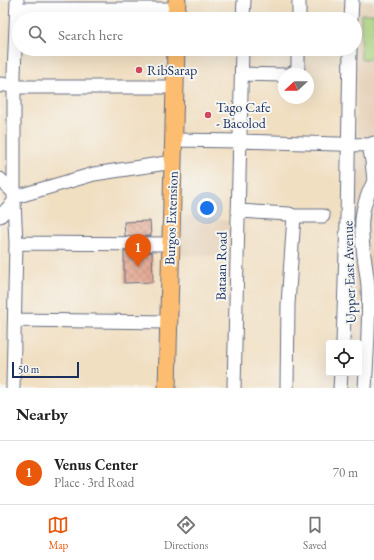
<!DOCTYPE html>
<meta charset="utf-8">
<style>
body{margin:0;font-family:"EB Garamond",serif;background:#f2f2f2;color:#222}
.controls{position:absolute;right:12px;bottom:12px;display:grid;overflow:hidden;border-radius:4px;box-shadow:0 4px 16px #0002}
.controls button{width:36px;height:36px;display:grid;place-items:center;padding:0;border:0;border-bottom:1px solid #e0e0e0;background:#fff;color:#222;font:20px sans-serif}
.compass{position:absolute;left:278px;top:68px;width:36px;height:36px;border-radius:50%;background:#fff;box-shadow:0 4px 16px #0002;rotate:248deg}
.scale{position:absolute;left:12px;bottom:10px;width:67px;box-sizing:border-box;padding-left:4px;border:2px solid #1b2f5e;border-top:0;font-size:11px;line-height:14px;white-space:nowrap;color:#1b2f5e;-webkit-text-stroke:3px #f6f6f2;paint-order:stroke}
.you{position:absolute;left:207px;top:208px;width:14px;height:14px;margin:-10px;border:3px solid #fff;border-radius:50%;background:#1a73e8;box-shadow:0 0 0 6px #1a73e833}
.badge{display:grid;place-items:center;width:26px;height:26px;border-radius:50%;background:#ea580c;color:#fff;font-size:13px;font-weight:700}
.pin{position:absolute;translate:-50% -33px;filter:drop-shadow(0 1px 2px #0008)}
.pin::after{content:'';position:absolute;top:21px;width:14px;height:12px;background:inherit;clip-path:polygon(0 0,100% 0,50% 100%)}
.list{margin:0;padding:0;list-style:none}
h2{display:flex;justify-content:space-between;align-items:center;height:52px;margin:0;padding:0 16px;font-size:17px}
h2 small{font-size:13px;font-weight:400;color:#767676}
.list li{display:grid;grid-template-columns:26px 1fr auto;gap:12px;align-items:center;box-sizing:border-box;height:64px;padding:0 16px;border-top:1px solid #e0e0e0}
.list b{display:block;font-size:15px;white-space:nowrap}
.list p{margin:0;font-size:13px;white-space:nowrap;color:#767676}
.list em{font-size:13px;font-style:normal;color:#767676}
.icon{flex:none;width:22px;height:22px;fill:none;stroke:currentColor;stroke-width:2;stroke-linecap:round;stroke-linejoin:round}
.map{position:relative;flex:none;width:374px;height:388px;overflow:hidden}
.search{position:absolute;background:#fff;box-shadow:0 4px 16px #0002;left:12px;right:12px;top:12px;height:44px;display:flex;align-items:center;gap:10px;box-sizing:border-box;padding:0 14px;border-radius:22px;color:#767676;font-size:15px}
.sheet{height:116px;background:#fff}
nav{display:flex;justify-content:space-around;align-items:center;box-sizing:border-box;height:56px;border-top:1px solid #e0e0e0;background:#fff;font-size:11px;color:#767676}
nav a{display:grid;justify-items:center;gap:2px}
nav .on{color:#ea580c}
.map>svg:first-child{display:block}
</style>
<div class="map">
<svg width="374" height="388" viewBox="0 0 374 388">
<defs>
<pattern id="building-cross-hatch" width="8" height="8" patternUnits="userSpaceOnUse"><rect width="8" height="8" fill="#e4a58d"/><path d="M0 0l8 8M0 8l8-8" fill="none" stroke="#b88776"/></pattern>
</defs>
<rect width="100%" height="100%" fill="#f6f6f2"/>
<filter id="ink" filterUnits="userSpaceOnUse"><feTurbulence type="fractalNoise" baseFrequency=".025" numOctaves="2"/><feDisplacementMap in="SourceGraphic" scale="8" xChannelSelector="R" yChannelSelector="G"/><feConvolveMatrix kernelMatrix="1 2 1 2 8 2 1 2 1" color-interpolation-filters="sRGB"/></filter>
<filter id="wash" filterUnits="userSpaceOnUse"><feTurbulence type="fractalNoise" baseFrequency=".012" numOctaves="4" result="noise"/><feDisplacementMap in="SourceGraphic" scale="16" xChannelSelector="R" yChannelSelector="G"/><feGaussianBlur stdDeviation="0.9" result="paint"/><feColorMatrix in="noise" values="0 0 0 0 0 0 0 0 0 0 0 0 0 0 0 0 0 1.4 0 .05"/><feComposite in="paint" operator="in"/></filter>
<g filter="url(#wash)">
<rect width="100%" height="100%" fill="#f1dfc2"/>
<path fill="#e5d0b7" d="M 358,0 L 374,0 L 374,388 L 351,388 L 351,373 L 359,373 L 359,343 L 352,343 Z
M 181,215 L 230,221 L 228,256 L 179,255 Z"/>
<path fill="#a9d27d" stroke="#62806e" d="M 361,14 L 374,14 L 374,59 L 361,59 Z"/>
<g id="blocks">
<path fill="url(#building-cross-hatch)" d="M 150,221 L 151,236 L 125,236 L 124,222 Z
M 124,252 L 152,252 L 153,282 L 124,283 Z"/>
</g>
</g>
<g filter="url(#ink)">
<use href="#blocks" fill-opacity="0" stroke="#666d81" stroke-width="1"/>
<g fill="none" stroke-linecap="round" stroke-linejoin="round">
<defs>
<path id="minor" d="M 17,9 L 177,9
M 243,19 L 244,0
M 299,19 L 299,0
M 351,19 L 352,0
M 242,74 L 284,75
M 290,74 L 296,71 L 298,67 L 298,49
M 0,86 L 2,84 L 14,87 L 175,87
M 174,140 L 240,141 L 369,145 L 374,143
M 369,145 L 372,161 L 374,181
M 0,179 L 15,194
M 15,197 L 94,174 L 173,162
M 238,211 L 289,214 L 294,216 L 288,305 L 287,388
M 0,216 L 14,202
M 294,216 L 323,216
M 16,243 L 170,244
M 15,320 L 169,322
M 343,343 L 347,221 L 350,49
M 13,388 L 16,243 L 14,202 L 14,74 L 17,0
M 234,388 L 242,49
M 340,388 L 341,373
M 365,388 C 367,354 370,320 368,286 C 366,264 360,241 362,219 C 363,205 368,193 374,181"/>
<path id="major" d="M 176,19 L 177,0
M 167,388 L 176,49"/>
</defs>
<use href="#minor" stroke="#666d81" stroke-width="15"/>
<use href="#major" stroke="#666d81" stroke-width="19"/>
<use href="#minor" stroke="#fff" stroke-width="13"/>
<use href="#major" stroke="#fcbd6f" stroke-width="17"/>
</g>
</g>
<g fill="#d1495b" stroke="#f6f6f2" stroke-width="1.5">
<circle cx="139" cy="70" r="4"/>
<circle cx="208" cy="115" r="4"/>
</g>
<g text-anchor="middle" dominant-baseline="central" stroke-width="4" stroke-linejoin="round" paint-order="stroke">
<g font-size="14" fill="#1b2f5e" stroke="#f6f6f2" text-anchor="start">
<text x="147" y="70">RibSarap</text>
<text x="216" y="107">Tago Cafe<tspan x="216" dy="16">- Bacolod</tspan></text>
</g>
<g font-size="14" fill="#1b2f5e" stroke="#f6f6f2">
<text transform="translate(171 218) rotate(-88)">Burgos Extension</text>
<text transform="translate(221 266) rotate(-89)">Bataan Road</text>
<text transform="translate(349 272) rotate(-92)">Upper East Avenue</text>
</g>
</g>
</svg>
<div class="controls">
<button><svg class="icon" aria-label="locate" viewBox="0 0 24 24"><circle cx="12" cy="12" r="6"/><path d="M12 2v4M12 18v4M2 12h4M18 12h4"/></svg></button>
</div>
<svg class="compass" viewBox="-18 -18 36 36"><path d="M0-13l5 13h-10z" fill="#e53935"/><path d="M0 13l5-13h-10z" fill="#767676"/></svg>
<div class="scale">50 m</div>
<div class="you"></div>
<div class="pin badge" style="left:138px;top:267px">1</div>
<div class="search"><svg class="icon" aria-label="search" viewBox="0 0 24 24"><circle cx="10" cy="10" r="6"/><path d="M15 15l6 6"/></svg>Search here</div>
</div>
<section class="sheet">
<h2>Nearby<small></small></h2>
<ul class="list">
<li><span class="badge">1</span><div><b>Venus Center</b><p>Place · 3rd Road</p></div><em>70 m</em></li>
</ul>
</section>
<nav>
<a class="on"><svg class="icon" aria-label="map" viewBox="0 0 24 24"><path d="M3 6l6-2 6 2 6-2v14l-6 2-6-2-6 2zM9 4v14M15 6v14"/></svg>Map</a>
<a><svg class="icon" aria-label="directions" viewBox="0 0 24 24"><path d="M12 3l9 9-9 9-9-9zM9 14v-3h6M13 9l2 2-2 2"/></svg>Directions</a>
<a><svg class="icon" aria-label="saved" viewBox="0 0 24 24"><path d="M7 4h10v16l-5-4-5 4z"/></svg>Saved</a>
</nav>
